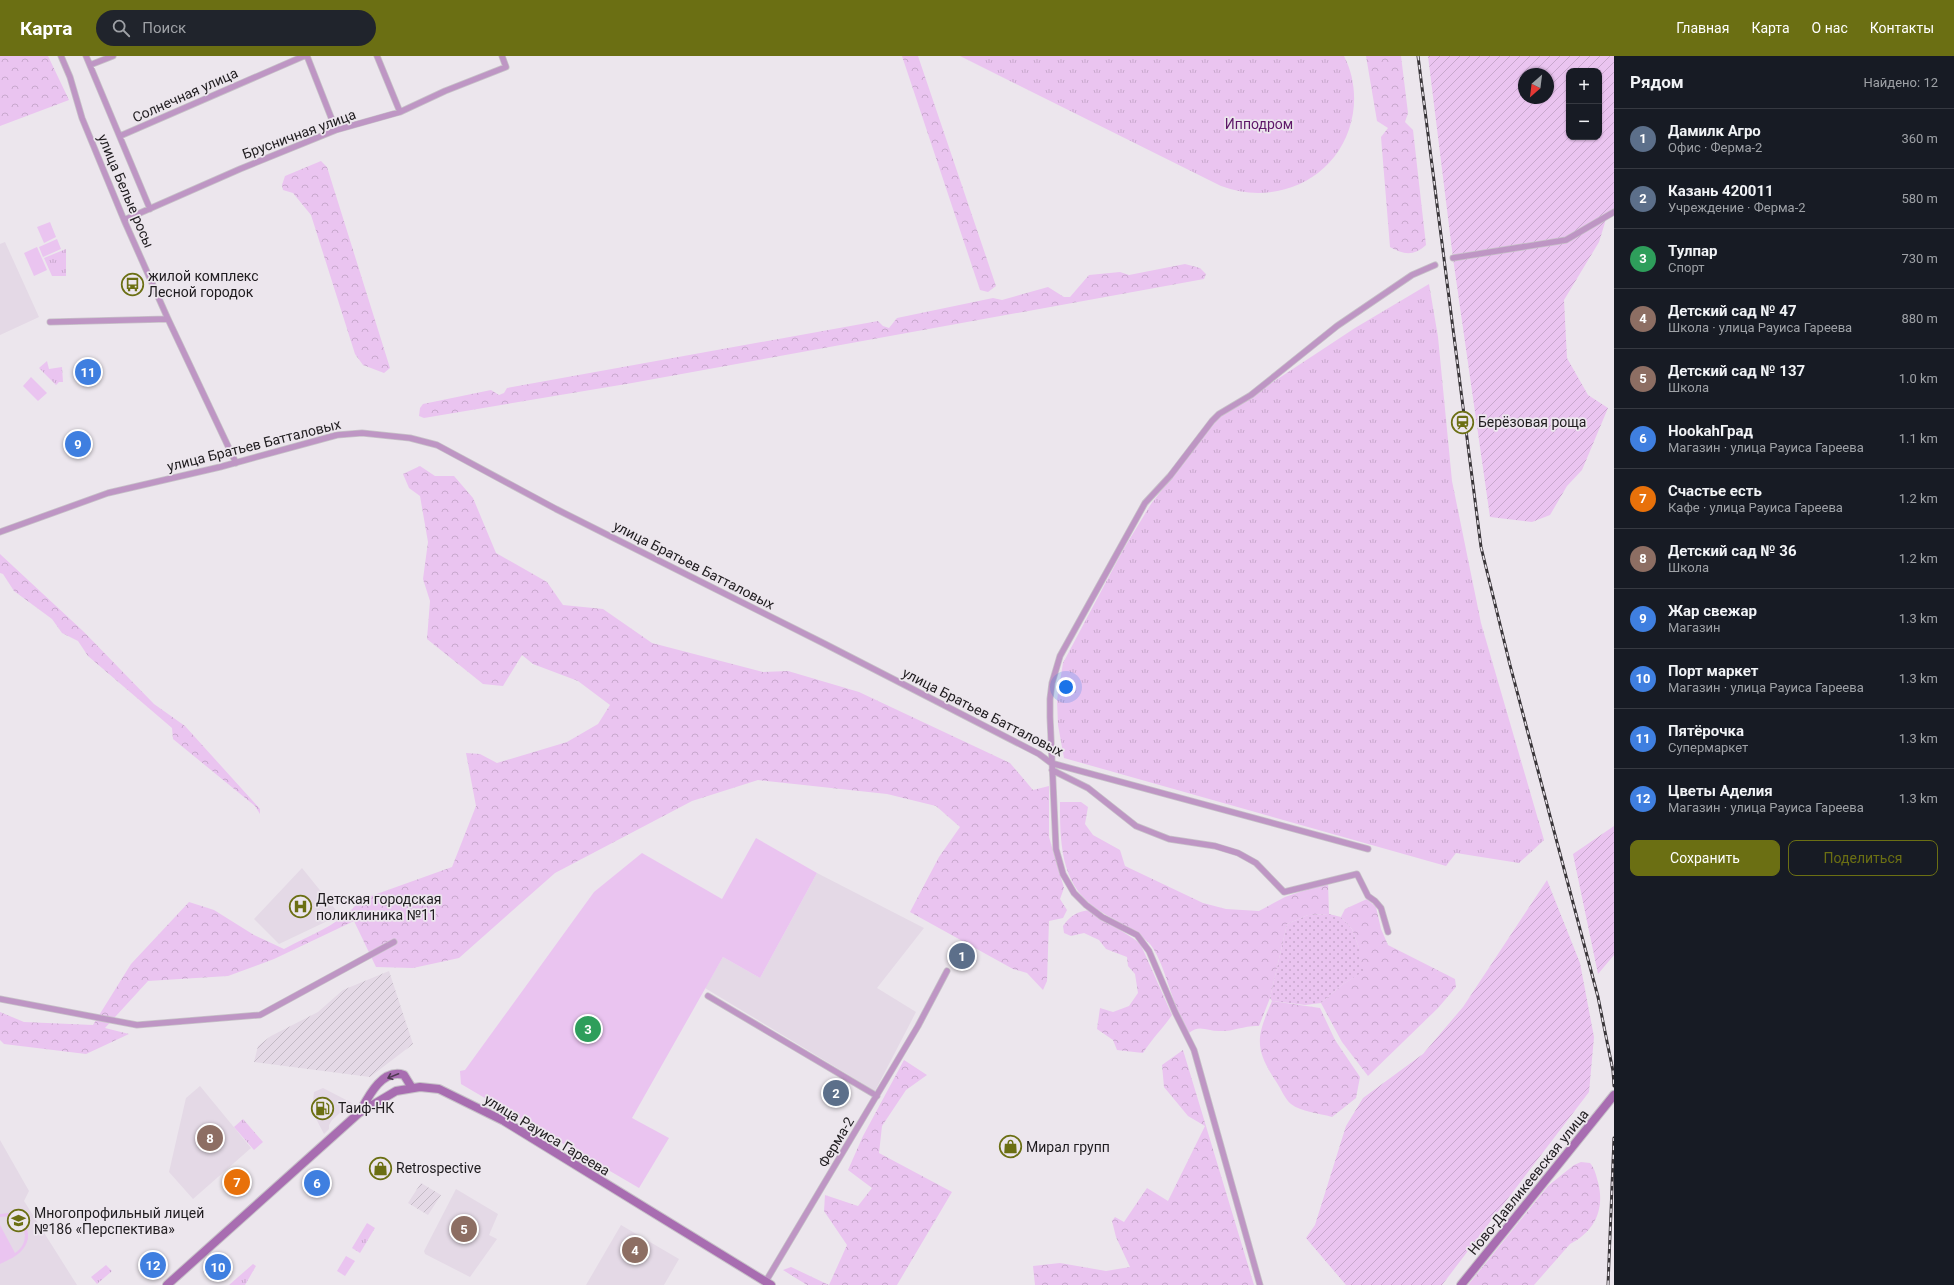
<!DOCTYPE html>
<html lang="ru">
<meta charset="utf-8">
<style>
body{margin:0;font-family:Roboto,sans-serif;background:#20242c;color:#f1f3f6}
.controls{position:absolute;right:12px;top:12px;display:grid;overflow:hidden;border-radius:8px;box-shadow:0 1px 3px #0004}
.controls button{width:36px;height:36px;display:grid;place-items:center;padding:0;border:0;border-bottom:1px solid #363941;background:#171b24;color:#f1f3f6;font:20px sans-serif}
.compass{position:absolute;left:1518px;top:12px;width:36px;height:36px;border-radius:50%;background:#171b24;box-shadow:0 1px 3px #0004;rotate:208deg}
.you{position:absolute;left:1066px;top:631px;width:14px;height:14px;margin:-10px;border:3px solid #fff;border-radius:50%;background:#1a73e8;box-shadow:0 0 0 6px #1a73e833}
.badge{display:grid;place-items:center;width:26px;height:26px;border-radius:50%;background:#6b6f13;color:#fff;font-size:13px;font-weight:700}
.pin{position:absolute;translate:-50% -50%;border:2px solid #fff;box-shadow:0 1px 4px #0006}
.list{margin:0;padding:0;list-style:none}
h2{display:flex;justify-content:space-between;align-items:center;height:52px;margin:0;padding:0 16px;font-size:17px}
h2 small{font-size:13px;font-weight:400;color:#9ea1a6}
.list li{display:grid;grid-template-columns:26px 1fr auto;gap:12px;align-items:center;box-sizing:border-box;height:60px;padding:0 16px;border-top:1px solid #363941}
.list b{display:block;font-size:15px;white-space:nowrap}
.list p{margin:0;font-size:13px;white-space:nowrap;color:#9ea1a6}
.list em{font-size:13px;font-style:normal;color:#9ea1a6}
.actions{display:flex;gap:8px;padding:12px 16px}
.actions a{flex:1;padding:9px 0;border:1px solid #6b6f13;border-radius:8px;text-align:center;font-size:14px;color:#6b6f13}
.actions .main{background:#6b6f13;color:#fff}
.icon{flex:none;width:22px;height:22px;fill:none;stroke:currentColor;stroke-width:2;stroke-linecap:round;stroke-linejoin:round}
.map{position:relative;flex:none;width:1614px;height:1229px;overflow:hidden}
header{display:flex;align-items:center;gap:24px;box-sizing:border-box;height:56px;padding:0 20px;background:#6b6f13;color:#fff}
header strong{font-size:19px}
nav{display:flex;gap:22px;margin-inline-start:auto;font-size:14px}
.search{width:280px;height:36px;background:#20242c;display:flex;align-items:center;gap:10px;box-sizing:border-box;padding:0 14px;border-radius:22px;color:#9ea1a6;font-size:15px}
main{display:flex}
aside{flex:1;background:#171b24}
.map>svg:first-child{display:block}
</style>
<header>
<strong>Карта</strong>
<div class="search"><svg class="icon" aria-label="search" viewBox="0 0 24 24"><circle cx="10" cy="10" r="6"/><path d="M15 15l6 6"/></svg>Поиск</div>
<nav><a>Главная</a><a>Карта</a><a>О нас</a><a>Контакты</a></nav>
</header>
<main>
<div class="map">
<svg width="1614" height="1229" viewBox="0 0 1614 1229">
<defs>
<pattern id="industrial-furrows" width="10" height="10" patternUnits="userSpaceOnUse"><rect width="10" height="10" fill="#e4d9e6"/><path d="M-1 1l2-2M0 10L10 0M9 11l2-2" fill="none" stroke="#c3bac5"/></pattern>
<pattern id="grass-dots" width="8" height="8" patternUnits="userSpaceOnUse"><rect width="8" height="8" fill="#eac4f0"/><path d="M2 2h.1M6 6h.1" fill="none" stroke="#c8a8cd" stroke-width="1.8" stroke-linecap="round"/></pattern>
<pattern id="forest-crowns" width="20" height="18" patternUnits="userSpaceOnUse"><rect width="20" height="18" fill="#eac4f0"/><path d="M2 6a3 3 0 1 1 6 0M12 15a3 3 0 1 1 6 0" fill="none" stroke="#c8a8cd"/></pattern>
<pattern id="park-tufts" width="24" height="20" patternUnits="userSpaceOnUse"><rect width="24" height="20" fill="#eac4f0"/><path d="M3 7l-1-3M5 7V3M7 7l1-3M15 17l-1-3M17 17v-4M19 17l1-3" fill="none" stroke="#c8a8cd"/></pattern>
<pattern id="garden-furrows" width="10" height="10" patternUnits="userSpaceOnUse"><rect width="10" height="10" fill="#eac4f0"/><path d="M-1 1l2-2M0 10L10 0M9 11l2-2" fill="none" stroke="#c8a8cd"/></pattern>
</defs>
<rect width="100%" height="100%" fill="#ece6ed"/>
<path fill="#e4d9e6" d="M 5,186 L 39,261 L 0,279 L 0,188 Z
M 302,812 L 340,859 L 279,888 L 254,863 Z
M 817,817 L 924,872 L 877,932 L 916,956 L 875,1035 L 705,932 L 723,901 L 760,922 Z
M 200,1030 L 251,1092 L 193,1143 L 169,1116 L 186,1042 Z
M 323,1032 L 352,1047 L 347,1054 L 343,1054 L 332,1064 L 329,1069 L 329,1073 L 324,1078 L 312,1055 L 314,1036 Z
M 0,1084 L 29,1135 L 24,1145 L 77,1229 L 0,1229 Z
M 456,1133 L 498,1158 L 489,1179 L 497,1183 L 470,1221 L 425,1198 L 424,1195 Z
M 621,1169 L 679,1203 L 664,1229 L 586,1229 Z"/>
<path fill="url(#industrial-furrows)" d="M 389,915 L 413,988 L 370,1021 L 254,1006 L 258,990 L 271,980 L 318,956 L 343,934 Z
M 421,1127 L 441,1139 L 428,1159 L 408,1147 Z"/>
<path fill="url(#grass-dots)" d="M 1329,858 L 1341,861 L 1352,873 L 1359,892 L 1359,903 L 1367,914 L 1343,928 L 1321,947 L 1305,949 L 1272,945 L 1270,942 L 1287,868 L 1308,859 Z"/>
<path fill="url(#forest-crowns)" d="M 0,0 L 48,0 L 69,44 L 0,70 Z
M 902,0 L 918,0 L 996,230 L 988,236 L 980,234 Z
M 1366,0 L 1401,0 L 1408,57 L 1405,66 L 1413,74 L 1426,189 C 1414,200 1404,199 1390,191 L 1381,81 L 1388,72 L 1377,65 Z
M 321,105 L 327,111 L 390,312 L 384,317 L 363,309 L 355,298 L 311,159 L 293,137 L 283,134 L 282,129 L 285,120 Z
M 1185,208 L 1200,212 L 1206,218 L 1204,223 L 632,327 L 424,362 L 419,360 L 420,352 L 423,348 L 491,334 L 499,339 L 504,337 L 507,332 L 878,265 L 883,270 L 889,272 L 897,262 L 993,242 L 1002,244 L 1048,231 L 1064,241 L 1070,241 L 1089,219 L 1120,216 L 1129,219 Z
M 420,410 L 435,420 L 454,420 L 473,442 L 496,497 L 547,526 L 563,549 L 603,553 L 652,587 L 763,616 L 788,615 L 859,636 L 1010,707 L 1033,734 L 1049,730 L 1049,781 L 1064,832 L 1060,843 L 1067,854 L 1063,862 L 1049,865 L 1047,925 L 1043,934 L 1027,917 L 1013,913 L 910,856 L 939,801 L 960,771 L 936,750 L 887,738 L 758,724 L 692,745 L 555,817 L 459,902 L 413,912 L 376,911 L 354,865 L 274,903 L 228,920 L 148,925 L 105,972 L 129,978 L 86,998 L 4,988 L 0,984 L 0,956 L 24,966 L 93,969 L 131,908 L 189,846 L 214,854 L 254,879 L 284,893 C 310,879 342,868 360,844 L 452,811 L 476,750 L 466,697 L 480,698 L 497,707 L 567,686 L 598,668 L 610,649 L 578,625 L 533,608 L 522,599 L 503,630 L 483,628 L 427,583 L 430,545 L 423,523 L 428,486 L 420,440 L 409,432 L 403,418 Z
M 0,498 L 84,576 L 154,648 L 185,670 L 260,753 L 260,758 L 255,750 L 173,683 L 172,672 L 88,600 L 78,585 L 62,577 L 52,563 L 14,535 L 3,518 L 0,517 Z
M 1060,746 L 1081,746 L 1088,751 L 1085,768 L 1093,779 L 1120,794 L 1125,810 L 1203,847 L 1226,853 L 1259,855 L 1285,841 L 1328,826 L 1329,858 L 1308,859 L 1287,868 L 1270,942 L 1259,970 C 1245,969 1232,976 1219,975 C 1207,975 1199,968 1189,977 C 1185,970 1181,963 1178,955 C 1170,937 1161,898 1148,886 C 1132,871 1111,864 1094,851 C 1060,826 1060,784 1060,746 Z
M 1367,843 L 1376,851 L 1381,873 L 1388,889 L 1455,923 L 1456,931 L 1438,952 L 1368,1020 L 1342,986 L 1321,947 L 1343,928 L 1366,914 L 1359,903 L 1359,892 L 1352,873 L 1341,861 L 1345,853 Z
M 1090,854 L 1140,887 L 1172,959 C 1163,972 1152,983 1143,997 L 1117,994 L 1113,984 L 1097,973 L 1100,952 L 1113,956 L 1129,950 L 1138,937 L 1135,918 L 1128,910 L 1127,901 L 1106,893 L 1099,884 L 1084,877 L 1071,880 L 1064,877 L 1063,870 C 1071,859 1076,856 1090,854 Z
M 1272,945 L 1320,952 L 1335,984 L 1360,1021 L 1356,1042 L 1332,1061 C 1319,1057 1301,1056 1291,1048 C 1285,1043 1281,1033 1277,1027 C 1254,992 1256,982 1272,945 Z
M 1183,994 L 1254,1229 L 1035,1229 L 1033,1210 L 1060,1207 L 1106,1215 L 1130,1211 L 1116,1181 L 1112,1165 L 1115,1161 L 1124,1166 L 1147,1132 L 1168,1145 L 1205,1070 L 1188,1060 L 1164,1031 L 1162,1009 Z
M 904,1004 L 927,1019 L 906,1034 L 882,1070 L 879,1097 L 952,1136 L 897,1229 L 807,1229 L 783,1214 L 791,1211 L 829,1229 L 847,1189 L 824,1155 L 825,1139 L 858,1150 L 872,1132 L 848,1114 L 863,1080 Z
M 1581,1106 L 1590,1107 C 1595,1113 1596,1119 1598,1126 C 1605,1153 1595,1175 1570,1188 L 1534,1229 L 1468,1229 L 1548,1130 L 1574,1109 Z"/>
<path fill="url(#park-tufts)" d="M 960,0 L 1344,0 C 1353,17 1356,38 1353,57 C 1343,120 1279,152 1221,130 Z
M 66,193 L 66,220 L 52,220 L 44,202 Z
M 1429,228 L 1438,281 L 1452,425 L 1481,567 L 1544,784 L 1519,807 L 1456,797 L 1446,810 L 1064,702 L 1058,669 L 1057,644 L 1063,607 L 1123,494 L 1151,448 L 1208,374 L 1220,361 L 1355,272 Z
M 47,305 L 49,313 L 62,311 L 63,326 L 59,326 L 56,329 L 39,312 Z
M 243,1063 L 263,1086 L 254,1094 L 234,1071 Z
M 367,1167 L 375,1172 L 360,1197 L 352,1192 Z
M 253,1208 L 256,1210 L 245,1229 L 229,1229 Z
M 106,1209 L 112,1215 L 97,1228 L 91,1221 Z"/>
<path fill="url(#garden-furrows)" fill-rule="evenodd" d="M 1428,0 L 1614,0 L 1614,156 L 1607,160 L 1599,186 L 1564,244 L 1567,302 L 1588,339 L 1608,352 L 1582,414 L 1567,430 L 1550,459 L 1532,466 L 1490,461 L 1453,202 ZM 1569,15 L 1599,15 L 1599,81 L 1569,81 ZM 1524,18 L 1548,18 L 1548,42 L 1524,42 Z
M 1614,770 L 1614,899 L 1598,918 L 1573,798 Z
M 1547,824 L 1580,907 L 1594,981 L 1589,1036 L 1442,1229 L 1346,1229 L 1306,1182 L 1315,1169 L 1346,1070 L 1363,1042 L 1423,998 L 1463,951 Z"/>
<path fill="#eac4f0" d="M 50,166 L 56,181 L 44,187 L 37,171 Z
M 57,183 L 61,193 L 43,201 L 39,191 Z
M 37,191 L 47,214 L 34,220 L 24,197 Z
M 31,321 L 47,337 L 38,345 L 23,330 Z
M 756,782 L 817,817 L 760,922 L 723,901 L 632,1062 L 669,1082 L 639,1132 L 461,1028 L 460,1015 L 465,1014 L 594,836 L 642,797 L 722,843 Z
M 8,1157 C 24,1160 35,1178 23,1193 C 18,1200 8,1204 0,1208 L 0,1169 L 15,1197 C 35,1184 22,1156 0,1161 L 0,1158 Z
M 346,1200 L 355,1205 L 345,1220 L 337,1215 Z"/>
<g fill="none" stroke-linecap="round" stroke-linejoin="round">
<defs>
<path id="street" d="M 61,0 L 70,21 L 82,62 L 124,164 L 168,263 L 236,407
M 86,0 L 150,153
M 307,0 L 336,74
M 377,0 L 400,56
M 90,9 L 113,0
M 120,80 L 304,0
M 124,164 L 240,113 L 336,74 L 400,56 L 445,35 L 506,11 L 502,0
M 1453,202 L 1566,184 L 1614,156
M 50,266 L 168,263
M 0,476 L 108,437 L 220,411 L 337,379 L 362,377 L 410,382 L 437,389 L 556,453 L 825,588 L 1039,698 L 1051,707 L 1368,793
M 1052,714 L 1088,732 L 1136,770 L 1169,783 L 1215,790 L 1238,797 L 1256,807 L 1284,836 L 1357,818 L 1368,840 L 1375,845 L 1381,852 L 1388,876
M 708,940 L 877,1040
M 0,943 L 137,969 L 260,959 L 394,886
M 766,1225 L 918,970 L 947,915
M 1260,1229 L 1194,994 L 1175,956 L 1149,895 L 1137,879 L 1102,861 L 1086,849 L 1074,837 L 1063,818 L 1056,793 L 1050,661 L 1050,643 L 1052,627 L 1060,600 L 1145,447 L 1170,420 L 1212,365 L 1219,358 L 1251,339 L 1337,270 L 1412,219 L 1435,209"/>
<path id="secondary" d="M 361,1054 C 369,1039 383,1012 404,1019 L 412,1032
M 167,1229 L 359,1057 L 396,1035 L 420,1031 L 439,1033 L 504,1065 L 771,1229
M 1461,1229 L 1614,1039"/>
</defs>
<use href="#street" stroke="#c7c2c8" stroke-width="7"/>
<use href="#secondary" stroke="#c7c2c8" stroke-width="10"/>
<use href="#street" stroke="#be96c4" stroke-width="5.5"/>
<use href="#secondary" stroke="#a86db1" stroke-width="8"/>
<defs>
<path id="rail" d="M 1418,0 L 1481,491 L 1510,609 L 1598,941 L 1613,1015 L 1614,1030
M 1608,1229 L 1614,1082"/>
</defs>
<use href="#rail" stroke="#393539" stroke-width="3"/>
<use href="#rail" stroke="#ece6ed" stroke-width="1.5" stroke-dasharray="4.5" stroke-linecap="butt"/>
</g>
<defs><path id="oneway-shaft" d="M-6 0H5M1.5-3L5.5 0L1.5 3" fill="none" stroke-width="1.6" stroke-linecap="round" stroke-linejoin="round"/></defs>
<use stroke="#4f3852" href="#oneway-shaft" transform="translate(393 1020) rotate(158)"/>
<defs>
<symbol id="bus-ring" viewBox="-11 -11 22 22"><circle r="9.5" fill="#ece6ed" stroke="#6b6f13" stroke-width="1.5"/><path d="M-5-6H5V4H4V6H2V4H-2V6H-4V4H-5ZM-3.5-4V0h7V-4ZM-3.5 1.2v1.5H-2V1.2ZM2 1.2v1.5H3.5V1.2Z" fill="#6b6f13"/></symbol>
<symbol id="station-ring" viewBox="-11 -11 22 22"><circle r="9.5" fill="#ece6ed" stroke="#6b6f13" stroke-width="1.5"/><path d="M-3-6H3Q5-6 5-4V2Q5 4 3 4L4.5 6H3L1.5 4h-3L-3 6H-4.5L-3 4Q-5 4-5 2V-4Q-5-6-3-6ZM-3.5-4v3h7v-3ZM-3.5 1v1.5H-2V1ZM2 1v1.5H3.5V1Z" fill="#6b6f13"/></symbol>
<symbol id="hospital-ring" viewBox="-11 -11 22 22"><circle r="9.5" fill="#ece6ed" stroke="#6b6f13" stroke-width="1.5"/><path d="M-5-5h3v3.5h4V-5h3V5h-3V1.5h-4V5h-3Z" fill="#6b6f13"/></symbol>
<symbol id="fuel-ring" viewBox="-11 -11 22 22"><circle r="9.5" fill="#ece6ed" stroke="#6b6f13" stroke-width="1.5"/><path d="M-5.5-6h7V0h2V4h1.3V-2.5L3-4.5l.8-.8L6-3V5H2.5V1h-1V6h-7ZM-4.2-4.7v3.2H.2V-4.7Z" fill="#6b6f13"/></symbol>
<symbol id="shop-ring" viewBox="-11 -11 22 22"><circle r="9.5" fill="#ece6ed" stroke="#6b6f13" stroke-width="1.5"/><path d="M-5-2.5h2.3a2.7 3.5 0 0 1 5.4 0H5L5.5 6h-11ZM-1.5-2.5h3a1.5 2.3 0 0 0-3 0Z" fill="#6b6f13"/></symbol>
<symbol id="school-ring" viewBox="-11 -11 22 22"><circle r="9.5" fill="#ece6ed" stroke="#6b6f13" stroke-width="1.5"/><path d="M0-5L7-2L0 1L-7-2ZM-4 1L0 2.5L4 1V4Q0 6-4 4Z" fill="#6b6f13"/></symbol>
</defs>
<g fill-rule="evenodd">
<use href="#bus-ring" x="120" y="216" width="25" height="25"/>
<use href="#station-ring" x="1450" y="354" width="25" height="25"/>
<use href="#hospital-ring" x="288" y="838" width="25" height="25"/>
<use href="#fuel-ring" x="310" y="1040" width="25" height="25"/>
<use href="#shop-ring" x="998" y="1078" width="25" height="25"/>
<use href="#shop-ring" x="368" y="1100" width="25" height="25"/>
<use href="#school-ring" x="6" y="1152" width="25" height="25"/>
</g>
<g text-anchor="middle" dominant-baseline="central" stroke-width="3.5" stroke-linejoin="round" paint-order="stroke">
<g font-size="14" fill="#1f1c1f" stroke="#ece6ed">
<text transform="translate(185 39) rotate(-24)">Солнечная улица</text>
<text transform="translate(299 78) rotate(-20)">Брусничная улица</text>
<text transform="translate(126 135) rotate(67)">улица Белые росы</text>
<text transform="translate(254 389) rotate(-14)">улица Братьев Батталовых</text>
<text transform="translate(694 509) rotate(27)">улица Братьев Батталовых</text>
<text transform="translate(983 656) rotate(27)">улица Братьев Батталовых</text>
<text transform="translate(547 1079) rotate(31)">улица Рауиса Гареева</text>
<text transform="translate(836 1086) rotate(-59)">Ферма-2</text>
<text transform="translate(1528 1126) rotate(-51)">Ново-Давликеевская улица</text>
</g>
<g font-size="14" fill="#5e1768" stroke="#ece6ed">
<text x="1259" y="68">Ипподром</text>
</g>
<g font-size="14" fill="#1f1c1f" stroke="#ece6ed" text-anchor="start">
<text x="148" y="220">жилой комплекс<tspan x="148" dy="16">Лесной городок</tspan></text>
<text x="1478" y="366">Берёзовая роща</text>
<text x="316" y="843">Детская городская<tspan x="316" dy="16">поликлиника №11</tspan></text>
<text x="338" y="1052">Таиф-НК</text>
<text x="1026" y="1091">Мирал групп</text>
<text x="396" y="1112">Retrospective</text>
<text x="34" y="1157">Многопрофильный лицей<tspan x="34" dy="16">№186 «Перспектива»</tspan></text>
</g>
</g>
</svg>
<div class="controls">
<button>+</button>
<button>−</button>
</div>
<svg class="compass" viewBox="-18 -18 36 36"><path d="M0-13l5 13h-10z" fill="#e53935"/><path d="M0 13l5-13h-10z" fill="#9ea1a6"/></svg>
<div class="you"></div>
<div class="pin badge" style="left:962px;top:900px;background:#5c6f8a">1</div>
<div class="pin badge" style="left:836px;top:1037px;background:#5c6f8a">2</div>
<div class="pin badge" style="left:588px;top:973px;background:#2e9e5b">3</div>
<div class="pin badge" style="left:635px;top:1194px;background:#8d6e63">4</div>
<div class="pin badge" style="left:464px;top:1173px;background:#8d6e63">5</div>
<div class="pin badge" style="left:317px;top:1127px;background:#3f7fe0">6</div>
<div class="pin badge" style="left:237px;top:1126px;background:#e8710a">7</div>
<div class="pin badge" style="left:210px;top:1082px;background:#8d6e63">8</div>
<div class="pin badge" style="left:78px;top:388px;background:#3f7fe0">9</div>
<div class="pin badge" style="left:218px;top:1211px;background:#3f7fe0">10</div>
<div class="pin badge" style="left:88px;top:316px;background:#3f7fe0">11</div>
<div class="pin badge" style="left:153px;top:1209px;background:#3f7fe0">12</div>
</div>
<aside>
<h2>Рядом<small>Найдено: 12</small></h2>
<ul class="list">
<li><span class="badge" style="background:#5c6f8a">1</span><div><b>Дамилк Агро</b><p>Офис · Ферма-2</p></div><em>360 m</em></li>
<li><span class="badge" style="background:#5c6f8a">2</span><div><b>Казань 420011</b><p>Учреждение · Ферма-2</p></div><em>580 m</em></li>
<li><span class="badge" style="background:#2e9e5b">3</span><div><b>Тулпар</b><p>Спорт</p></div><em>730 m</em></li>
<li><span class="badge" style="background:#8d6e63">4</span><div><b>Детский сад № 47</b><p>Школа · улица Рауиса Гареева</p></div><em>880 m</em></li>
<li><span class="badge" style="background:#8d6e63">5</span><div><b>Детский сад № 137</b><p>Школа</p></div><em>1.0 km</em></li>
<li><span class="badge" style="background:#3f7fe0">6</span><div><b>HookahГрад</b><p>Магазин · улица Рауиса Гареева</p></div><em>1.1 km</em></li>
<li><span class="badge" style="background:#e8710a">7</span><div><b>Счастье есть</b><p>Кафе · улица Рауиса Гареева</p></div><em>1.2 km</em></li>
<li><span class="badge" style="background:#8d6e63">8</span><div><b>Детский сад № 36</b><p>Школа</p></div><em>1.2 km</em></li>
<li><span class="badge" style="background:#3f7fe0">9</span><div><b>Жар свежар</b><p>Магазин</p></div><em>1.3 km</em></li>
<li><span class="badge" style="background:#3f7fe0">10</span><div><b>Порт маркет</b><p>Магазин · улица Рауиса Гареева</p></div><em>1.3 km</em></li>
<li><span class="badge" style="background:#3f7fe0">11</span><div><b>Пятёрочка</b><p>Супермаркет</p></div><em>1.3 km</em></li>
<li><span class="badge" style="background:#3f7fe0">12</span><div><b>Цветы Аделия</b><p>Магазин · улица Рауиса Гареева</p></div><em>1.3 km</em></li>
</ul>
<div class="actions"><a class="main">Сохранить</a><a>Поделиться</a></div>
</aside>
</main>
